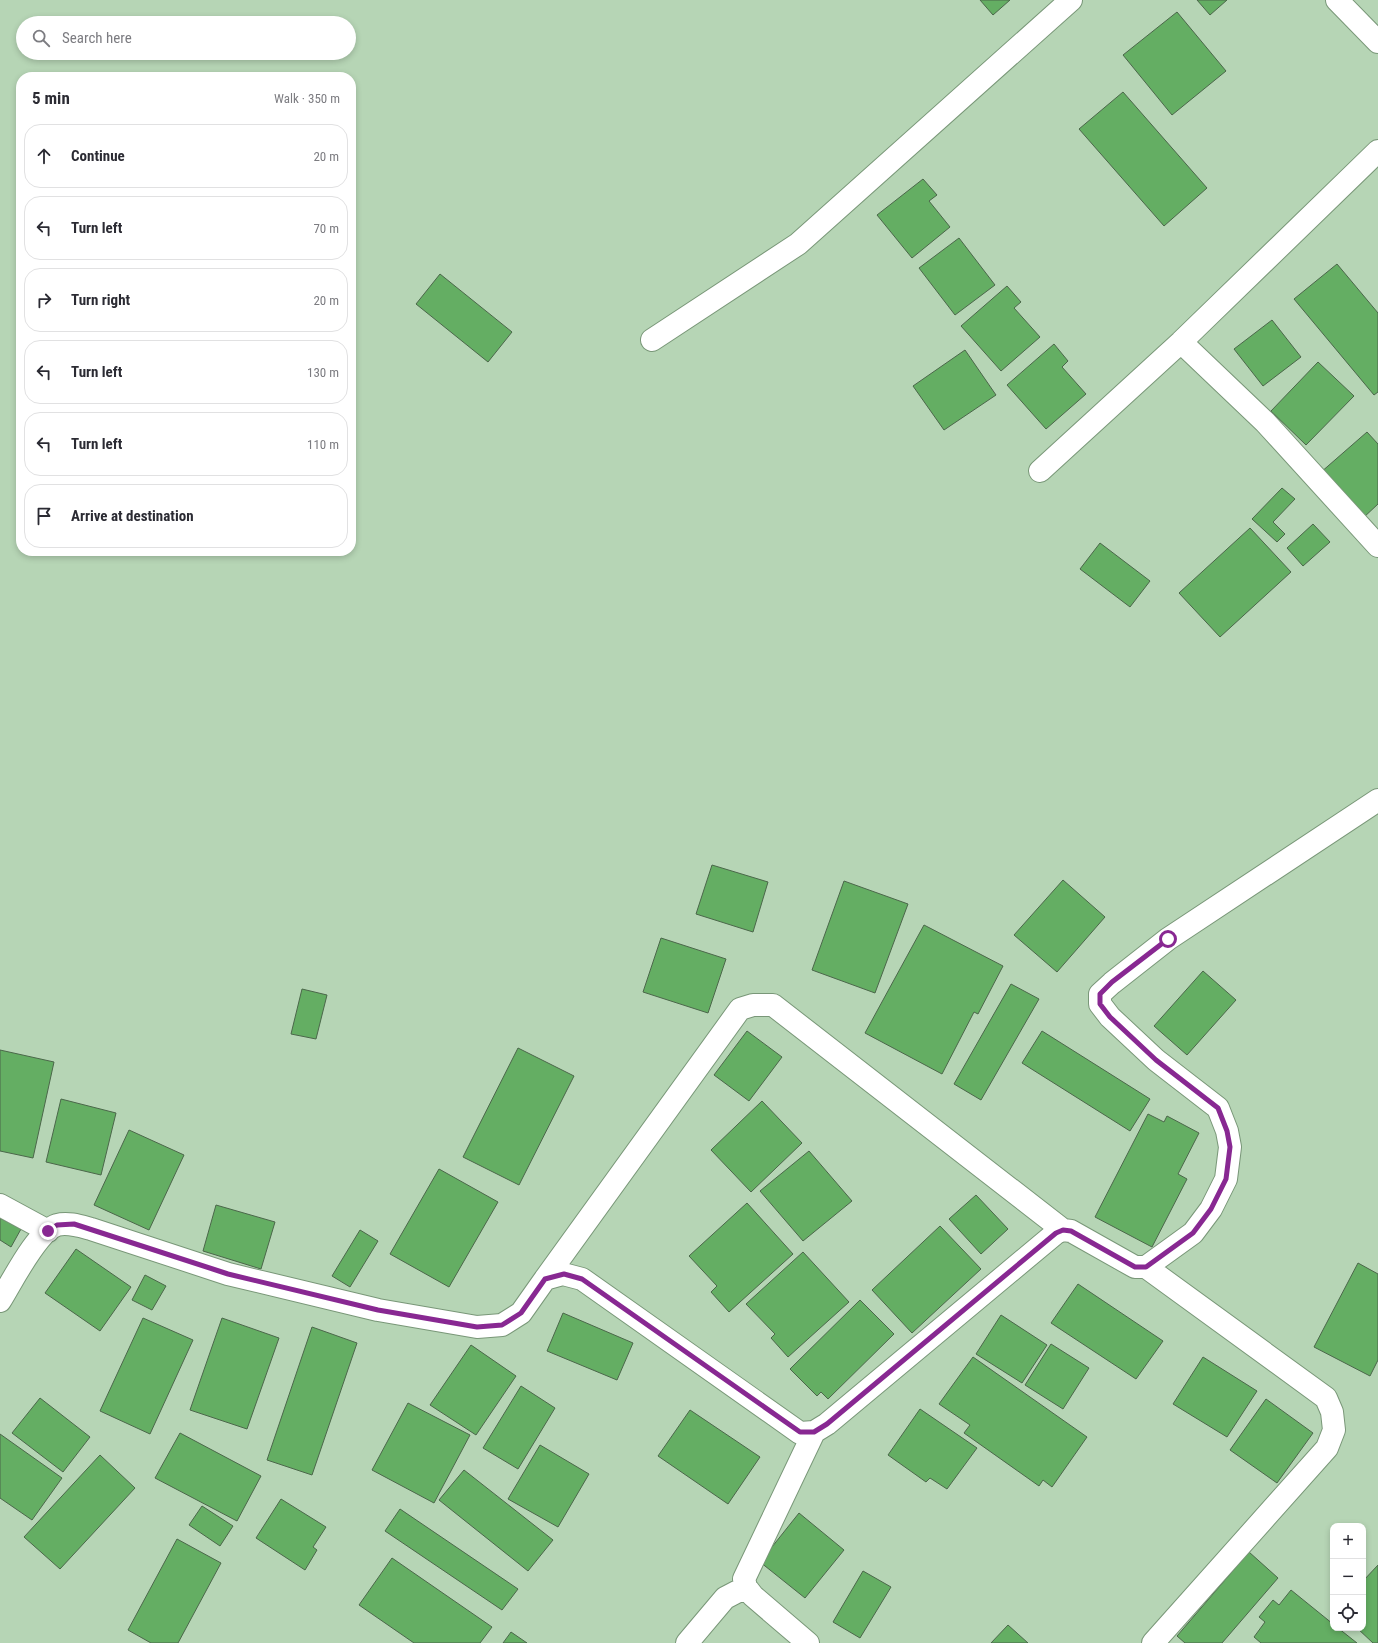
<!DOCTYPE html>
<meta charset="utf-8">
<style>
body{margin:0;font-family:"Roboto Condensed",sans-serif;background:#f7f7f7;color:#2b2b33}
.controls{position:absolute;right:12px;bottom:12px;display:grid;overflow:hidden;border-radius:8px;box-shadow:0 2px 6px #0003}
.controls button{width:36px;height:36px;display:grid;place-items:center;padding:0;border:0;border-bottom:1px solid #e1e1e2;background:#fff;color:#2b2b33;font:20px sans-serif}
.stop{position:absolute;width:12px;height:12px;margin:-9px;border:3px solid #882892;border-radius:50%;background:#fff}
.stop.end{background:#882892;border-color:#fff;box-shadow:0 1px 4px #0008}
.list{margin:0;padding:0;list-style:none}
h2{display:flex;justify-content:space-between;align-items:center;height:52px;margin:0;padding:0 16px;font-size:17px}
h2 small{font-size:13px;font-weight:400;color:#7c7c81}
.list li{display:grid;grid-template-columns:26px 1fr auto;gap:12px;align-items:center;box-sizing:border-box;height:64px;margin:0 8px 8px;padding:0 8px;border:1px solid #e1e1e2;border-radius:16px}
.list b{display:block;font-size:15px;white-space:nowrap}
.list em{font-size:13px;font-style:normal;color:#7c7c81}
.icon{flex:none;width:22px;height:22px;fill:none;stroke:currentColor;stroke-width:2;stroke-linecap:round;stroke-linejoin:round}
.map{position:relative;flex:none;width:1378px;height:1643px;overflow:hidden}
.search{position:absolute;background:#fff;box-shadow:0 2px 6px #0003;left:16px;top:16px;width:340px;height:44px;display:flex;align-items:center;gap:10px;box-sizing:border-box;padding:0 14px;border-radius:22px;color:#7c7c81;font-size:15px}
.panel{position:absolute;background:#fff;box-shadow:0 2px 6px #0003;left:16px;top:72px;width:340px;height:484px;border-radius:16px}
.map>svg:first-child{display:block}
</style>
<div class="map">
<svg width="1378" height="1643" viewBox="0 0 1378 1643">
<rect width="100%" height="100%" fill="#b6d5b5"/>
<path fill="#64ae63" stroke="#4b674a" d="M 980,0 L 1010,0 L 993,15 Z
M 1197,0 L 1227,0 L 1210,15 Z
M 1177,12 L 1226,71 L 1172,115 L 1123,55 Z
M 1123,92 L 1207,188 L 1164,226 L 1079,129 Z
M 923,179 L 937,195 L 929,201 L 950,227 L 912,258 L 877,215 Z
M 959,238 L 995,285 L 955,315 L 919,268 Z
M 1337,264 L 1378,313 L 1378,392 L 1374,395 L 1294,299 Z
M 440,274 L 512,332 L 488,362 L 416,304 Z
M 1007,286 L 1021,302 L 1014,308 L 1040,337 L 1001,371 L 961,326 Z
M 1272,320 L 1301,357 L 1263,386 L 1234,349 Z
M 1054,344 L 1068,361 L 1062,367 L 1086,394 L 1046,429 L 1007,385 Z
M 965,350 L 996,395 L 944,430 L 913,386 Z
M 1318,362 L 1354,396 L 1306,445 L 1271,411 Z
M 1367,432 L 1378,444 L 1378,504 L 1362,519 L 1320,473 Z
M 1282,488 L 1295,499 L 1273,522 L 1285,534 L 1277,542 L 1252,519 Z
M 1313,524 L 1330,542 L 1303,566 L 1287,548 Z
M 1250,528 L 1291,572 L 1220,637 L 1179,593 Z
M 1100,543 L 1150,581 L 1130,607 L 1080,569 Z
M 712,865 L 768,882 L 753,932 L 696,914 Z
M 1063,880 L 1105,917 L 1057,972 L 1014,935 Z
M 844,881 L 908,904 L 875,993 L 812,970 Z
M 924,925 L 1003,966 L 978,1014 L 974,1012 L 942,1074 L 865,1033 Z
M 661,938 L 726,959 L 708,1013 L 643,992 Z
M 1203,971 L 1236,1000 L 1187,1055 L 1154,1026 Z
M 1011,984 L 1039,999 L 981,1100 L 954,1084 Z
M 302,989 L 327,995 L 316,1039 L 291,1034 Z
M 747,1031 L 782,1057 L 749,1101 L 714,1075 Z
M 1042,1031 L 1150,1099 L 1130,1131 L 1022,1063 Z
M 518,1048 L 574,1076 L 519,1185 L 463,1157 Z
M 0,1050 L 54,1062 L 33,1158 L 0,1151 Z
M 61,1099 L 116,1113 L 101,1175 L 46,1162 Z
M 762,1101 L 802,1143 L 751,1192 L 711,1150 Z
M 1148,1114 L 1164,1122 L 1167,1116 L 1199,1133 L 1178,1174 L 1187,1179 L 1152,1247 L 1095,1217 Z
M 129,1130 L 184,1155 L 149,1230 L 94,1205 Z
M 809,1151 L 852,1201 L 803,1241 L 760,1191 Z
M 439,1169 L 498,1202 L 449,1287 L 390,1254 Z
M 976,1195 L 1008,1229 L 981,1254 L 949,1219 Z
M 747,1203 L 793,1254 L 729,1312 L 711,1292 L 717,1286 L 689,1256 Z
M 216,1205 L 275,1222 L 261,1269 L 203,1251 Z
M 0,1218 L 21,1229 L 11,1247 L 0,1240 Z
M 940,1226 L 981,1269 L 912,1333 L 872,1290 Z
M 360,1230 L 378,1241 L 350,1287 L 332,1276 Z
M 76,1249 L 131,1287 L 100,1331 L 45,1293 Z
M 803,1252 L 849,1302 L 788,1357 L 771,1338 L 775,1334 L 746,1304 Z
M 1358,1263 L 1378,1274 L 1378,1360 L 1370,1376 L 1314,1347 Z
M 145,1275 L 166,1286 L 152,1310 L 132,1300 Z
M 1078,1284 L 1163,1341 L 1136,1379 L 1051,1323 Z
M 860,1300 L 894,1334 L 828,1399 L 821,1392 L 817,1396 L 790,1369 Z
M 563,1313 L 633,1343 L 617,1380 L 547,1351 Z
M 1001,1315 L 1047,1345 L 1022,1383 L 976,1354 Z
M 143,1318 L 193,1340 L 150,1434 L 100,1411 Z
M 222,1318 L 279,1338 L 247,1429 L 190,1410 Z
M 312,1327 L 357,1343 L 312,1475 L 267,1460 Z
M 1051,1344 L 1089,1368 L 1063,1409 L 1025,1385 Z
M 471,1345 L 516,1376 L 476,1435 L 430,1405 Z
M 973,1357 L 1087,1437 L 1052,1487 L 1043,1480 L 1039,1486 L 964,1433 L 970,1425 L 939,1404 Z
M 1203,1357 L 1257,1391 L 1227,1437 L 1173,1404 Z
M 521,1386 L 555,1408 L 518,1469 L 483,1448 Z
M 40,1398 L 90,1437 L 63,1472 L 12,1433 Z
M 1266,1399 L 1313,1433 L 1277,1483 L 1230,1450 Z
M 408,1403 L 470,1435 L 434,1503 L 372,1470 Z
M 920,1409 L 977,1448 L 947,1489 L 930,1478 L 926,1482 L 888,1455 Z
M 690,1410 L 760,1457 L 728,1504 L 658,1456 Z
M 180,1433 L 261,1476 L 237,1521 L 155,1478 Z
M 0,1434 L 62,1478 L 32,1520 L 0,1498 Z
M 540,1445 L 589,1474 L 558,1527 L 508,1499 Z
M 100,1455 L 135,1488 L 60,1569 L 24,1537 Z
M 464,1470 L 553,1540 L 528,1571 L 439,1500 Z
M 281,1499 L 326,1527 L 313,1547 L 317,1550 L 305,1570 L 256,1538 Z
M 202,1506 L 233,1526 L 220,1546 L 189,1525 Z
M 400,1509 L 518,1589 L 502,1610 L 385,1531 Z
M 799,1513 L 844,1550 L 805,1598 L 760,1562 Z
M 177,1539 L 221,1563 L 178,1643 L 151,1643 L 128,1630 Z
M 1249,1552 L 1278,1578 L 1222,1643 L 1185,1643 L 1177,1636 Z
M 392,1558 L 492,1627 L 480,1643 L 414,1643 L 359,1605 Z
M 1378,1565 L 1378,1643 L 1373,1643 L 1357,1628 L 1363,1628 L 1363,1581 Z
M 863,1571 L 891,1587 L 860,1638 L 833,1622 Z
M 1291,1590 L 1333,1624 L 1333,1628 L 1338,1628 L 1357,1643 L 1261,1643 L 1254,1637 L 1265,1622 L 1259,1617 L 1273,1600 L 1279,1605 Z
M 1008,1625 L 1028,1643 L 991,1643 Z
M 511,1632 L 527,1643 L 503,1643 Z"/>
<g fill="none" stroke-linecap="round" stroke-linejoin="round">
<defs>
<path id="minor" d="M 1337,0 L 1378,42
M 652,340 L 798,244 L 1071,0
M 1181,342 L 1265,422 L 1378,546
M 1040,471 L 1181,342 L 1378,151
M 0,1205 L 48,1231
M 1146,1267 L 1326,1398 L 1332,1412 L 1334,1430 L 1327,1448 L 1153,1643
M 545,1279 L 740,1009 L 753,1005 L 773,1005 L 1063,1230
M 0,1301 C 12,1282 37,1231 57,1225 C 68,1222 80,1226 91,1229 L 228,1274 L 378,1310 L 477,1327 L 502,1325 L 521,1313 L 545,1279 L 563,1274 L 582,1279 L 800,1433 L 814,1432 L 827,1424 L 1056,1233 L 1063,1230 L 1071,1231 L 1135,1267 L 1146,1267 L 1193,1233 L 1211,1209 L 1226,1179 L 1230,1147 L 1227,1131 L 1218,1108 L 1156,1060 L 1110,1017 L 1100,1004 L 1100,994 L 1112,983 L 1168,939 L 1378,800
M 687,1643 L 725,1598 L 746,1587
M 808,1643 L 753,1596 L 746,1587 L 744,1579 L 814,1432"/>
</defs>
<use href="#minor" stroke="#799778" stroke-width="24"/>
<use href="#minor" stroke="#fff" stroke-width="22"/>
</g>
<g fill="none" stroke-linecap="round" stroke-linejoin="round">
<path stroke="#882892" stroke-width="5" d="M 48,1231 L 57,1225 L 74,1224 L 228,1274 L 378,1310 L 477,1327 L 502,1325 L 521,1313 L 545,1279 L 564,1274 L 582,1279 L 800,1432 L 814,1432 L 827,1424 L 1056,1233 L 1063,1230 L 1071,1231 L 1135,1267 L 1146,1267 L 1193,1233 L 1211,1209 L 1226,1179 L 1230,1147 L 1227,1131 L 1218,1108 L 1156,1060 L 1110,1017 L 1100,1004 L 1100,994 L 1112,982 L 1168,939"/>
</g>
</svg>
<div class="controls">
<button>+</button>
<button>−</button>
<button><svg class="icon" aria-label="locate" viewBox="0 0 24 24"><circle cx="12" cy="12" r="6"/><path d="M12 2v4M12 18v4M2 12h4M18 12h4"/></svg></button>
</div>
<div class="stop" style="left:1168px;top:939px"></div>
<div class="stop end" style="left:48px;top:1231px"></div>
<div class="search"><svg class="icon" aria-label="search" viewBox="0 0 24 24"><circle cx="10" cy="10" r="6"/><path d="M15 15l6 6"/></svg>Search here</div>
<section class="panel">
<h2>5 min<small>Walk · 350 m</small></h2>
<ul class="list">
<li><svg class="icon" aria-label="ahead" viewBox="0 0 24 24"><path d="M12 20V5M6 11l6-6 6 6"/></svg><div><b>Continue</b></div><em>20 m</em></li>
<li><svg class="icon" aria-label="left" viewBox="0 0 24 24"><path d="M17 20v-9H6M10 6l-5 5 5 5"/></svg><div><b>Turn left</b></div><em>70 m</em></li>
<li><svg class="icon" aria-label="right" viewBox="0 0 24 24"><path d="M7 20v-9h11M14 6l5 5-5 5"/></svg><div><b>Turn right</b></div><em>20 m</em></li>
<li><svg class="icon" aria-label="left" viewBox="0 0 24 24"><path d="M17 20v-9H6M10 6l-5 5 5 5"/></svg><div><b>Turn left</b></div><em>130 m</em></li>
<li><svg class="icon" aria-label="left" viewBox="0 0 24 24"><path d="M17 20v-9H6M10 6l-5 5 5 5"/></svg><div><b>Turn left</b></div><em>110 m</em></li>
<li><svg class="icon" aria-label="arrive" viewBox="0 0 24 24"><path d="M6 21V4h12l-3 4 3 4H6"/></svg><div><b>Arrive at destination</b></div></li>
</ul>
</section>
</div>
